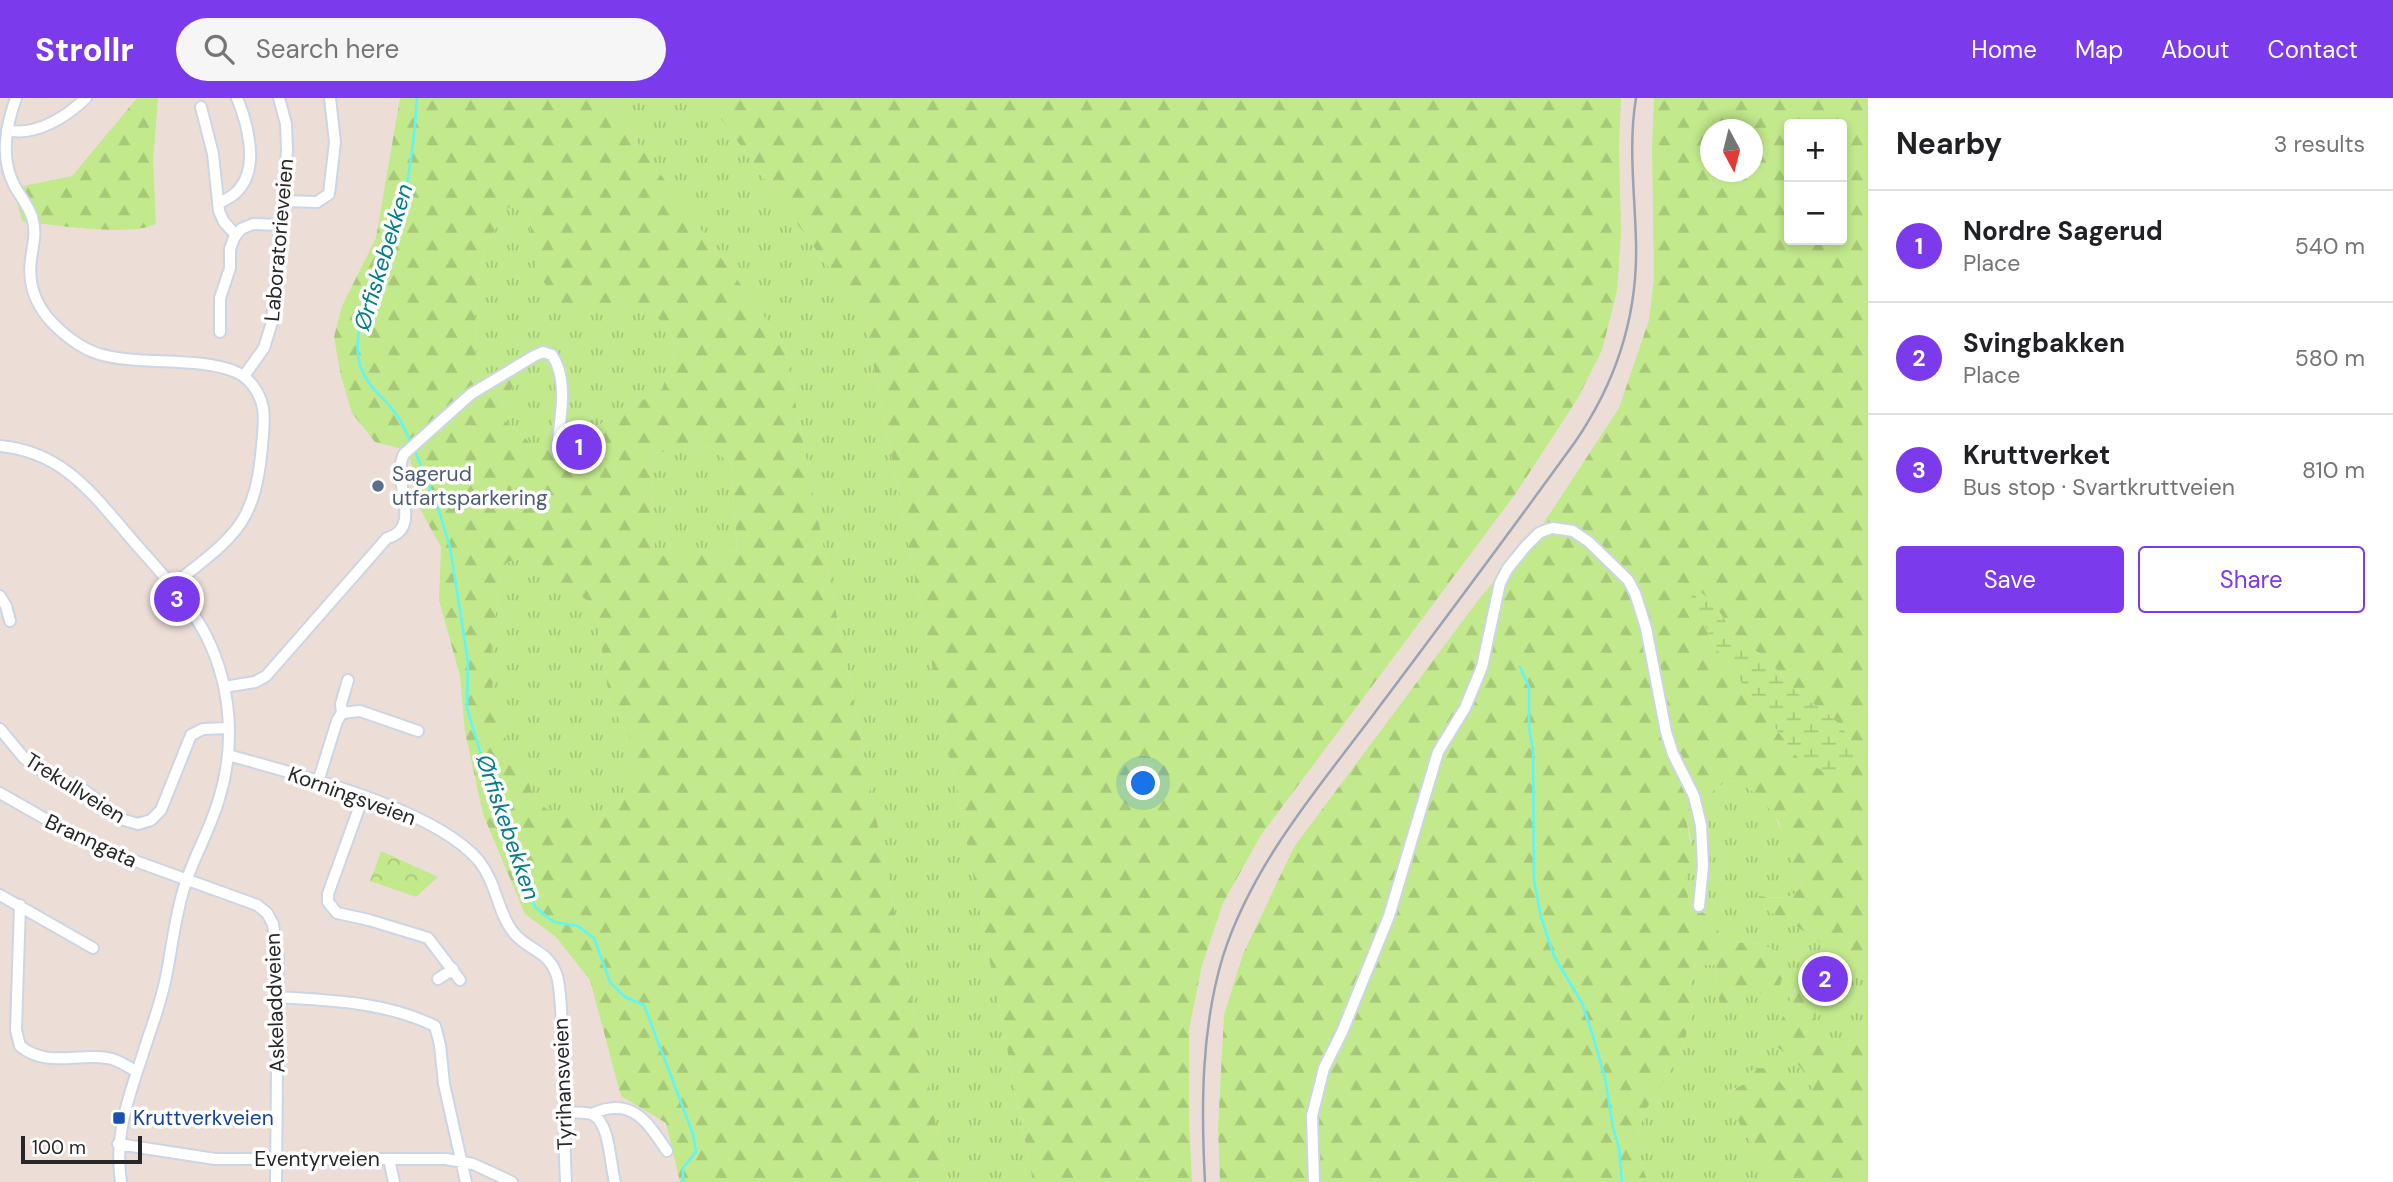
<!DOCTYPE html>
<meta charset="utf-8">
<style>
body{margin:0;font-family:"DM Sans",sans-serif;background:#f6f6f6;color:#202124}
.controls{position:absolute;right:21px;top:21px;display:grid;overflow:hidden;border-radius:7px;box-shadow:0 4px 10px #0003}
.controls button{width:63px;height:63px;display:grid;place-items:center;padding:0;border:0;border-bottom:2px solid #e0e0e0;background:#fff;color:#202124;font:35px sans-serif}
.compass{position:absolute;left:1700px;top:21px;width:63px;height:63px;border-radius:50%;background:#fff;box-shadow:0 4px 10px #0003;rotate:173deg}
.scale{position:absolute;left:21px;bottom:18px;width:121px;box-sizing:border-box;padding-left:7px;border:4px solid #272727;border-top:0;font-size:19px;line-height:24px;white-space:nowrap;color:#272727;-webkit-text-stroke:5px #fff;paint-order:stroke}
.you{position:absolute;left:1144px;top:686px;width:24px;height:24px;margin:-18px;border:5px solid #fff;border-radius:50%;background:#1a73e8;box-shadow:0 0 0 10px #1a73e833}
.badge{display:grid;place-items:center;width:46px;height:46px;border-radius:50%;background:#7c3aed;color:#fff;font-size:23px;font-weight:700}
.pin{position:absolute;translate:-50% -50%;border:4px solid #fff;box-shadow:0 2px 7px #0006}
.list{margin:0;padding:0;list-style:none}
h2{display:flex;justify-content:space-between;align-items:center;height:91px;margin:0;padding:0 28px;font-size:30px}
h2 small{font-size:23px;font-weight:400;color:#757577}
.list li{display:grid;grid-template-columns:46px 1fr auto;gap:21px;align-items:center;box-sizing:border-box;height:112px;padding:0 28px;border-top:2px solid #e0e0e0}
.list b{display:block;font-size:26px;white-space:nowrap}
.list p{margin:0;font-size:23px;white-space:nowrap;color:#757577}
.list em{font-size:23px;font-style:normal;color:#757577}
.actions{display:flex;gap:14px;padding:21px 28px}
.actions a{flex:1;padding:16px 0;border:2px solid #7c3aed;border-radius:7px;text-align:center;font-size:24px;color:#7c3aed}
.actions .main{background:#7c3aed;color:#fff}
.icon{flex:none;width:38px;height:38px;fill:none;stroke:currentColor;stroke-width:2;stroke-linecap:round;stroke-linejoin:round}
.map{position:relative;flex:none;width:1868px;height:1084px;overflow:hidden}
header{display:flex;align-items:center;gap:42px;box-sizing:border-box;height:98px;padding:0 35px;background:#7c3aed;color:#fff}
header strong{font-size:33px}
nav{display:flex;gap:38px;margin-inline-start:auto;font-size:24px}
.search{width:490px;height:63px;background:#f6f6f6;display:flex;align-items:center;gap:18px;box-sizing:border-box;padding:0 24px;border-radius:38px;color:#757577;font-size:26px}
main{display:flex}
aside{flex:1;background:#fff}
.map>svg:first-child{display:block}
</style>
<header>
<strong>Strollr</strong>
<div class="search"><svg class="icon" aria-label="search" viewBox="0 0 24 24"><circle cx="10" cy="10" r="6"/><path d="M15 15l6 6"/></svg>Search here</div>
<nav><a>Home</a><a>Map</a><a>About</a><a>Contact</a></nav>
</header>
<main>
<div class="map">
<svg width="1868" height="1084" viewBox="0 0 1868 1084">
<defs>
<pattern id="grass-tufts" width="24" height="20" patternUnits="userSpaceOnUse" patternTransform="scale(1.75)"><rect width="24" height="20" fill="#c2e98c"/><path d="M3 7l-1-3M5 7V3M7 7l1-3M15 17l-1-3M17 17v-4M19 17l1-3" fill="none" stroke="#a7c879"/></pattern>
<pattern id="forest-firs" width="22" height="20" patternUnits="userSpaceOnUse" patternTransform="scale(1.75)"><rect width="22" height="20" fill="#c2e98c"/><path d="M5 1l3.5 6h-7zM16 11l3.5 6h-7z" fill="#a7c879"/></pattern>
<pattern id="wetland-marsh" width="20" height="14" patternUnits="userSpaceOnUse" patternTransform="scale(1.75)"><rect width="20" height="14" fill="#c2e98c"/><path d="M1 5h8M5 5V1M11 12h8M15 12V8" fill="none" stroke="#a7c879"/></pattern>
<pattern id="park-crowns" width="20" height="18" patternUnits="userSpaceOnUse" patternTransform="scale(1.75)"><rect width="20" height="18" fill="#c2e98c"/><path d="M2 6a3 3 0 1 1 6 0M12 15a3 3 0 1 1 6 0" fill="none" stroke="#a7c879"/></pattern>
</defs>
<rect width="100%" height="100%" fill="#ecded6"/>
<path fill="url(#grass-tufts)" d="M 605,0 L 706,0 L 864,218 L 1033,1084 L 947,1084 L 784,246 Z
M 519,103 L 527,109 L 537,172 L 572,213 L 613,207 L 646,211 L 669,229 L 676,250 L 662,291 L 590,332 L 568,336 L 539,357 L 523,337 L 497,317 L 510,293 L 520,280 L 479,292 L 472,282 L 476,262 L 475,212 L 484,154 L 504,113 Z
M 711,349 L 731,366 L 737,453 L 655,459 L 650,355 Z
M 535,458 L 548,481 L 576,494 L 590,505 L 597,523 L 610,604 L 632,645 L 632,682 L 616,712 L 591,721 L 546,711 L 531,692 L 525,670 L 507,645 L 494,603 L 490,564 L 500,478 L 507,464 Z
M 1737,683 C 1744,688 1754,692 1760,699 C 1783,721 1789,759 1803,788 C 1789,805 1778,798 1759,799 L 1767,812 L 1799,830 L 1855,869 L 1868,873 L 1868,927 L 1849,943 L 1848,957 L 1821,933 L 1795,891 L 1772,945 C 1792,959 1802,967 1812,990 L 1805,1002 L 1794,1001 L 1747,985 L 1728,993 L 1743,1034 L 1759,1052 L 1771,1078 L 1778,1084 L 1648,1084 L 1634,1049 L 1644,1015 L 1682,953 L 1692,915 L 1690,888 L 1695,866 L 1715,867 L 1720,909 L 1728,918 L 1733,887 L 1777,894 L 1784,874 L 1781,857 L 1763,846 L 1732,844 L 1721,840 L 1714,822 L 1689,805 L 1685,780 L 1691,742 L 1685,714 L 1725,684 Z"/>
<path fill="url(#forest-firs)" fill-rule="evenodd" d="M 137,0 L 158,0 L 153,62 L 156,126 C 130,139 53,127 22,123 L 13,90 L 72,78 Z
M 400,0 L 605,0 L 784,246 L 947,1084 L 680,1084 L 666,1025 L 621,998 L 590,882 L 556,839 L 525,816 L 483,716 L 465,634 L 460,578 L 439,502 L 441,449 L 418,407 L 410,360 L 403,351 L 375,344 L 352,315 L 341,278 L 334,239 L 342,208 L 376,140 ZM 519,103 L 527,109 L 537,172 L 551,196 L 572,213 L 613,207 L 646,211 L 669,229 L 676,250 L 662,291 L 590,332 L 568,336 L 539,357 L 523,337 L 497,317 L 510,293 L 521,279 L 515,277 L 479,292 L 472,282 L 476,262 L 475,212 L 484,154 L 504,113 ZM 711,349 L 731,366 L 737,453 L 655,458 L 650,355 ZM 535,458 L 548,481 L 576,494 L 590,505 L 597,523 L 610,604 L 632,645 L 632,681 L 616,712 L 591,721 L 546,711 L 531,692 L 525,670 L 507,645 L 494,603 L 490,564 L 500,478 L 507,464 Z
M 706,0 L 1621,0 L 1619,48 L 1621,135 L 1617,193 L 1602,252 L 1578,300 L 1516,395 L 1261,737 L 1223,805 L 1202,867 L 1189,931 L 1189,1023 L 1192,1084 L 1033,1084 L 864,218 Z
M 1654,0 L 1868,0 L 1868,873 L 1855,869 L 1799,830 L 1767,812 L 1758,798 C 1778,800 1790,804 1803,787 L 1790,761 L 1779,724 L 1759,698 L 1737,683 L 1725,684 L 1685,714 L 1694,766 L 1685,780 L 1689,805 L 1714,822 L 1721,840 L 1732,844 L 1763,846 L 1781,857 L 1784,874 L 1778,894 L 1751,896 L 1733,888 L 1728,919 L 1720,909 L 1715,867 L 1695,866 L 1690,888 L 1692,915 L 1682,953 L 1644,1015 L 1634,1049 L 1648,1084 L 1220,1084 L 1218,1030 L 1224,917 L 1243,856 L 1294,749 L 1479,501 L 1545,423 L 1619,310 L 1649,222 L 1654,181 L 1652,48 ZM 1789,26 L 1842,26 L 1842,142 L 1789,142 ZM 1710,32 L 1752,32 L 1752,74 L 1710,74 ZM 1712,503 L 1736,539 L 1767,561 L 1800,598 L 1825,613 L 1842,629 L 1853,648 L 1854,663 L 1798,660 L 1718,553 L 1693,505 Z
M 1796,890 L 1821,933 L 1847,956 L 1849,943 L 1868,927 L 1868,1084 L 1778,1084 L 1771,1078 L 1759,1052 L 1743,1034 L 1727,994 L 1747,985 L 1751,973 L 1758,970 L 1769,971 L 1794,1001 L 1805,1001 L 1812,990 C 1802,967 1792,959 1771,945 Z"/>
<path fill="url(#wetland-marsh)" d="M 1697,491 L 1712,503 L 1736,539 L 1767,561 L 1800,598 L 1825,613 L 1842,629 L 1853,648 L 1854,663 L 1846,676 L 1836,680 L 1798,660 L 1718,553 L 1693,505 L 1690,493 Z"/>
<path fill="url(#park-crowns)" d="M 381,753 L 438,779 L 416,799 L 370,783 Z"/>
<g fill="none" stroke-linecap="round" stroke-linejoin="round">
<path stroke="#5df6fb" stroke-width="2.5" d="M 411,345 C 406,334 401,321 393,312 C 382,298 367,288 361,270 C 347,229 378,190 390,153 C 406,104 414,51 417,0
M 415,353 L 438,410 L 450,449 L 468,564 L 467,610 L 490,687 L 504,716 L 535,809 L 554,824 L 578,828 L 594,840 L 610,884 L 625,899 L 644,907 L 693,1036 L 696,1054 L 683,1070 L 683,1084
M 1520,569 L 1529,589 L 1529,630 L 1533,652 L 1534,782 L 1541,819 L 1554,858 L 1582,905 L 1592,935 L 1605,980 L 1613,1030 L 1619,1050 L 1622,1084"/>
<defs>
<path id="minor" d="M 16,0 C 6,28 0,59 14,87 C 20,98 28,107 32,119 C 37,134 33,146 31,161 C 28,182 34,203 48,220 C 61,235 80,250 99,256 C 139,268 199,258 236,274 C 250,280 260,295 263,310 C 265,322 263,336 262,348 C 255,430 232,439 172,488
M 201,9 L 213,56 L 219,113 L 224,124 L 236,137
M 7,32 C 35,39 66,19 86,0
M 282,103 L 317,104 L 329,96 L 335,44 L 330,0
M 218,106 C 226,101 235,98 240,90 C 259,67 247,24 237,0
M 220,234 L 220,200 L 230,170 L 230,151 L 234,140 L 241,131 L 253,126 L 280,127
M 244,278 L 264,250 L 272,224 L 287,53 L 286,26 L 279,0
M 0,348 C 65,354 94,398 134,444 C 155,468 177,491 194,517 C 230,571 238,640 219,701 C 210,732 193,760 184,790 C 175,819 172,849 166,879 C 162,899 155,920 148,940 C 133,989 113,1031 121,1084
M 0,498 L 6,508 L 10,523
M 224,589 L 255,584 L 266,578 L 387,440 C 425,430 390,383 404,356 L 471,296 L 534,258 L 543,254 L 552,257 C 570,284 559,323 557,353
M 342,615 L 360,613 L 418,633
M 0,631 L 24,660 L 38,671 L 84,692 L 121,721 L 138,726 L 151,722 L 161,712 L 191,637 L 203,631 L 229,630
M 228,657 C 295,676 435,710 479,763 C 497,786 497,813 513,834 C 528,853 549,852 557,878 C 561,894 561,913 562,930 C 565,982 563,1033 566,1084
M 318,684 L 337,623 L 342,615 L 341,606 L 348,582
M 0,695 L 91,747 L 257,807 L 267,815 L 273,826 L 278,860 L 276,1084
M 363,699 L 328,796 L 328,804 L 337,815 L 369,822 L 428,840 L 460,882
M 0,797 L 93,850
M 20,807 L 16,932 L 20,948 C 47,970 77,955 107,960 C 118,961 128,969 137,974
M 438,881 L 453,871
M 277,899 C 330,902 386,904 435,928 L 440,947 L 444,986 L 466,1084
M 565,1015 C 573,1015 586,1013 593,1017 C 610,1025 610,1067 615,1084
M 592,1016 C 631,998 647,1023 667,1053
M 118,1046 L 215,1061 L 446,1061 L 473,1066 L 512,1084
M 389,1061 L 394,1084
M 1314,1084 L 1312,1018 L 1324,970 L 1342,934 L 1389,818 L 1438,654 L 1465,610 L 1482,569 L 1500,485 L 1508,470 L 1526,448 L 1539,435 L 1546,432 L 1553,430 L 1573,433 L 1589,444 L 1628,482 L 1635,495 L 1646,530 L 1666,634 L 1673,656 L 1694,698 L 1701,727 L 1703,768 L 1699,808"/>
</defs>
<use href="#minor" stroke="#ccd5e3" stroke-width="14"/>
<use href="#minor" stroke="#fff" stroke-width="10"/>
<path stroke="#99a3b4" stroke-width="2.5" d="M 1205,1084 C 1201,1009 1201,931 1223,858 C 1252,768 1314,695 1370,621 C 1439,529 1508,437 1575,344 C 1617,283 1638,218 1636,144 C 1635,96 1628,48 1636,0"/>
</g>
<circle fill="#5c6f8a" stroke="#fff" stroke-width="2.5" cx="378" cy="388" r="7"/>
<rect fill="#1a4fb4" stroke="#fff" stroke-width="2.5" x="112" y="1013" width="14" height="14" rx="3.5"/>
<g text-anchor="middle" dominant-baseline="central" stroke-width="7" stroke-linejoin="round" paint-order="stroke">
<g font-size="21" fill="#272727" stroke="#fff">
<text transform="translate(279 142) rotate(-85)">Laboratorieveien</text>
<text transform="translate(75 690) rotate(32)">Trekullveien</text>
<text transform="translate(352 698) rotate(20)">Korningsveien</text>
<text transform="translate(91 743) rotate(25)">Branngata</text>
<text transform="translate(275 905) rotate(-92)">Askeladdveien</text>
<text transform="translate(563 986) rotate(-92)">Tyrihansveien</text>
<text x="317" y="1061">Eventyrveien</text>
</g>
<g font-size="21" fill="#4e5e75" stroke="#fff" text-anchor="start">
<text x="392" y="376">Sagerud<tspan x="392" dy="24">utfartsparkering</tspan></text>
</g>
<g font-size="21" fill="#164399" stroke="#fff" text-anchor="start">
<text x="133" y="1020">Kruttverkveien</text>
</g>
<g font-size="23" font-style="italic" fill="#037d8c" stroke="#fff">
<text transform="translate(383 159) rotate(-73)">Ørfiskebekken</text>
<text transform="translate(508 729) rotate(71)">Ørfiskebekken</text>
</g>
</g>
</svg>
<div class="controls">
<button>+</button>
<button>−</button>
</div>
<svg class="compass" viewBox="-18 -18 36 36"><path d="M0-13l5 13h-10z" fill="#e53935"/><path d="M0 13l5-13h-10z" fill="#757577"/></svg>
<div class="scale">100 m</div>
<div class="you"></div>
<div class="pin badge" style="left:579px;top:349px">1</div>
<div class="pin badge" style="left:1825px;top:881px">2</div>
<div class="pin badge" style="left:177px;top:501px">3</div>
</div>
<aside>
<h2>Nearby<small>3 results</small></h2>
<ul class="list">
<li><span class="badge">1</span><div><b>Nordre Sagerud</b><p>Place</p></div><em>540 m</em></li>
<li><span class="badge">2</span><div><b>Svingbakken</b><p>Place</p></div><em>580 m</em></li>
<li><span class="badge">3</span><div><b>Kruttverket</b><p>Bus stop · Svartkruttveien</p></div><em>810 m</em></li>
</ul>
<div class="actions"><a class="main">Save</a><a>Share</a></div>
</aside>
</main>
